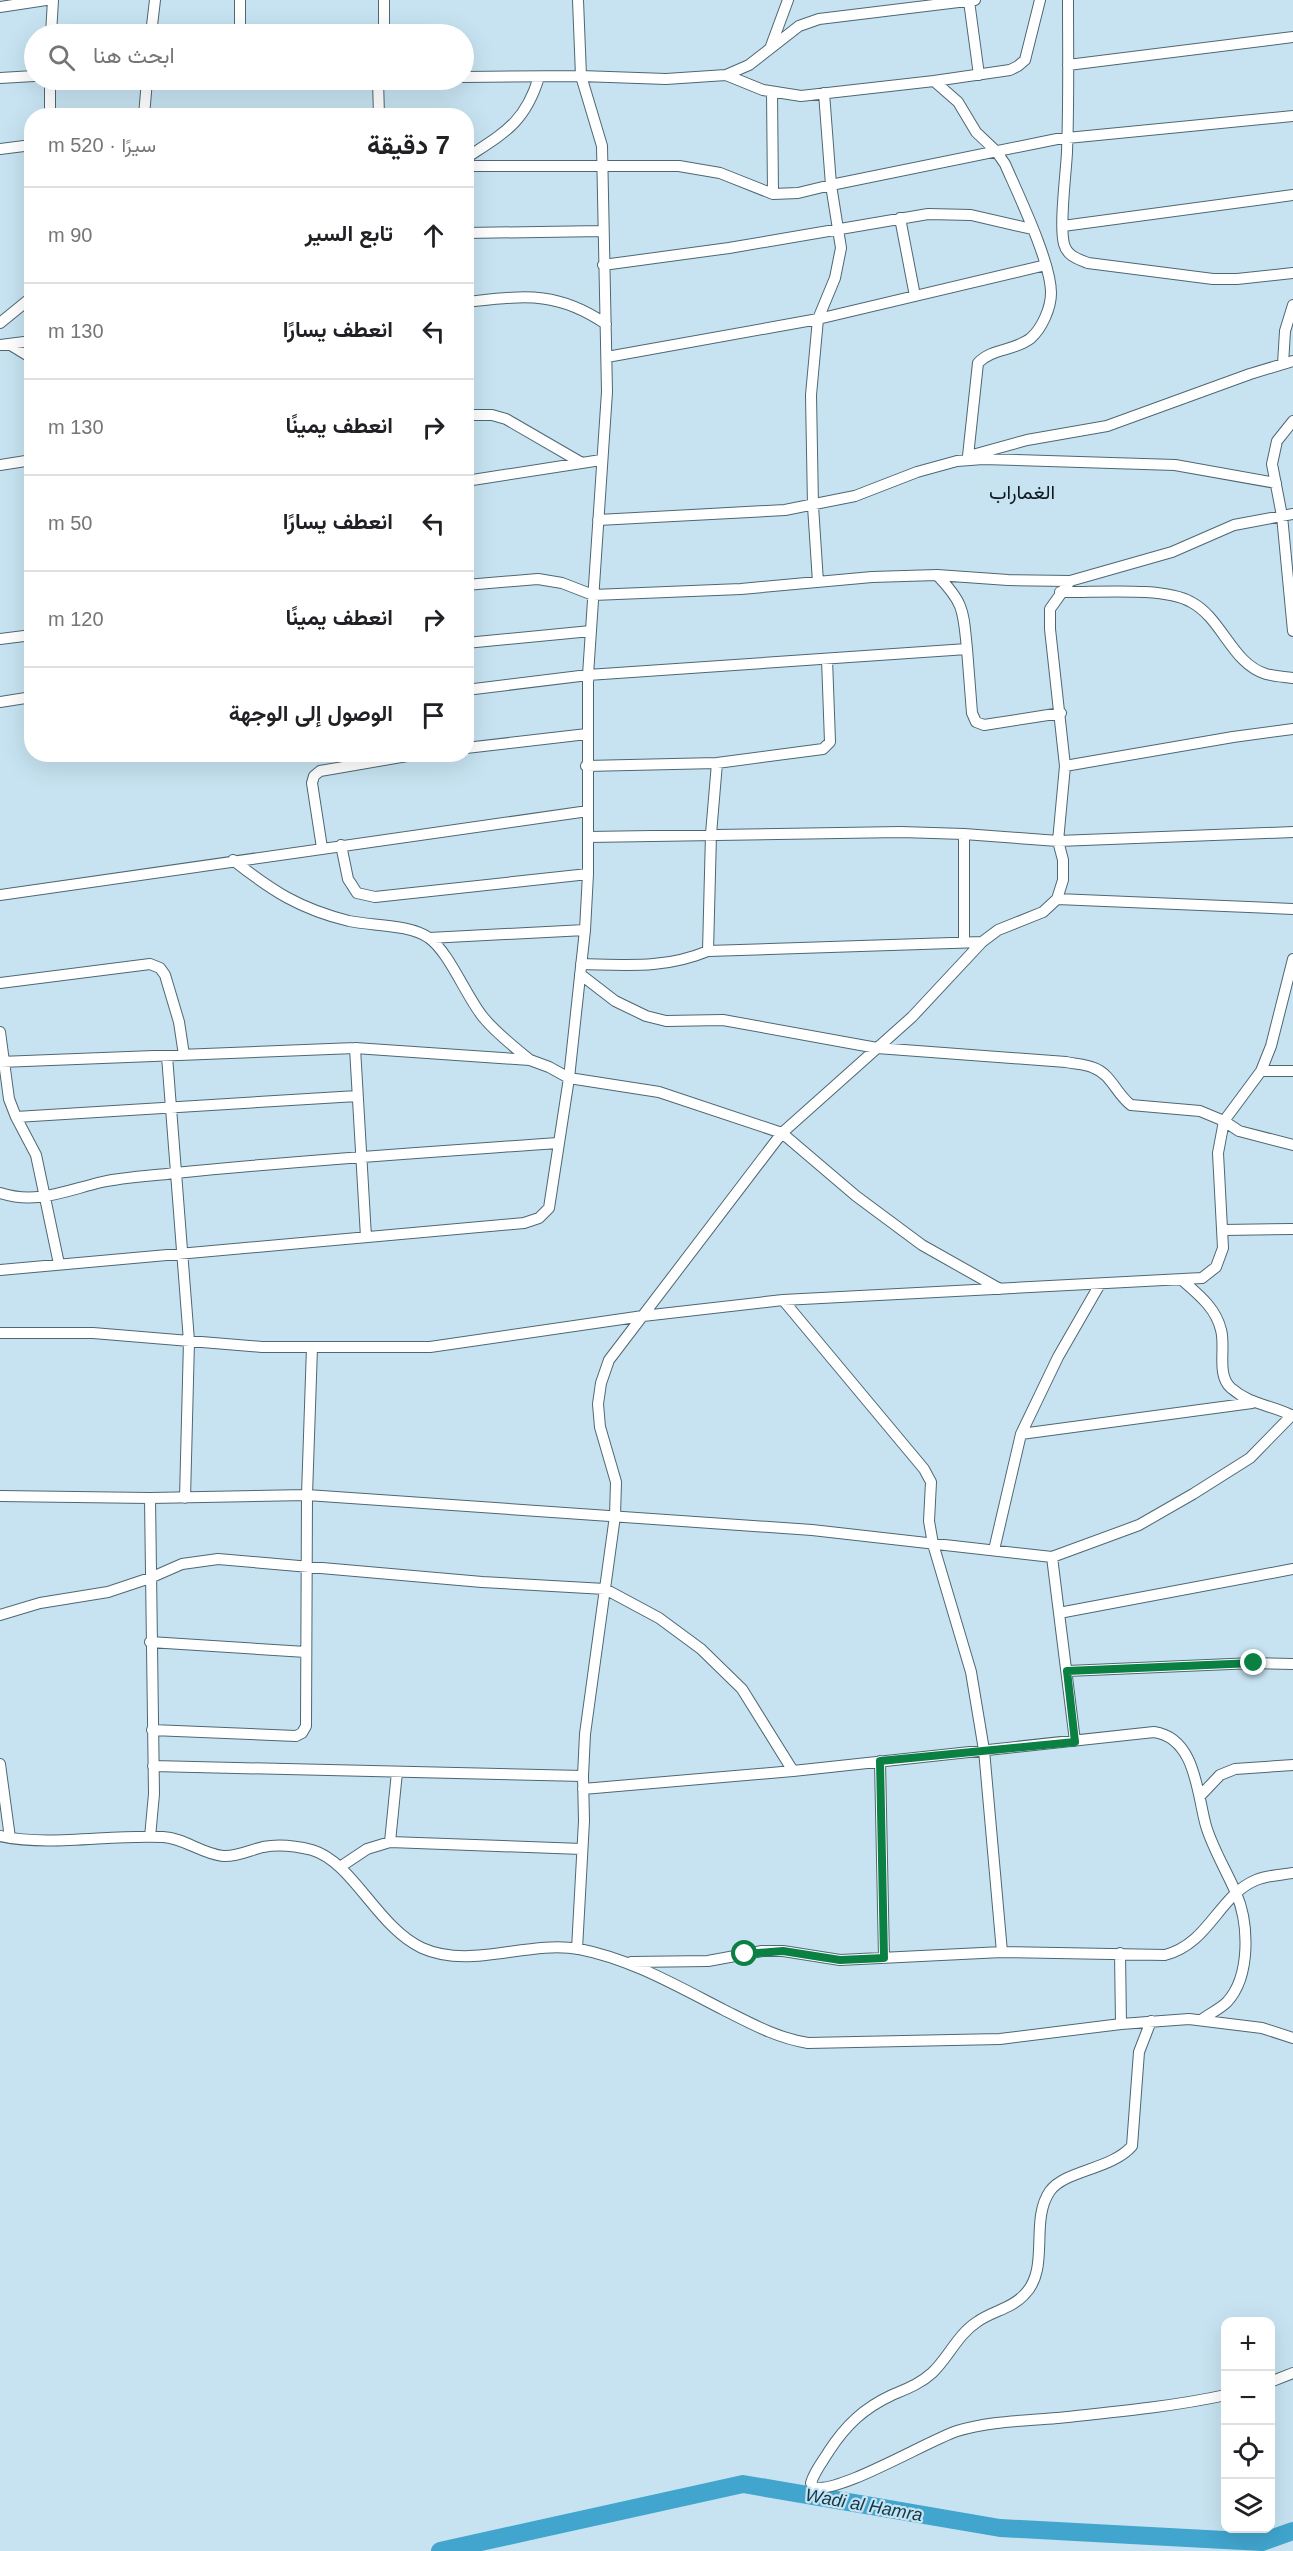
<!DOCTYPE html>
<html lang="ar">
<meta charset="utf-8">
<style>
body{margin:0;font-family:Helvetica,Vazirmatn,sans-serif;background:#f6f6f6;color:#202124;direction:rtl}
.controls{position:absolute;right:18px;bottom:18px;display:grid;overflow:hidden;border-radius:12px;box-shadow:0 6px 24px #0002}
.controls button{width:54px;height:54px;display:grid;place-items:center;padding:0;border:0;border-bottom:2px solid #e0e0e0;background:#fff;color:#202124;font:30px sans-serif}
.stop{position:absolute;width:18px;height:18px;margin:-14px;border:4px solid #0b8043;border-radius:50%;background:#fff}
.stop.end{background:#0b8043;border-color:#fff;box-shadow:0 2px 6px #0008}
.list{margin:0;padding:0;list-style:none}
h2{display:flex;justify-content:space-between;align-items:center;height:78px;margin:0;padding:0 24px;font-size:26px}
h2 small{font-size:20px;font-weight:400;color:#757577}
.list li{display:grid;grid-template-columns:39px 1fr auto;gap:18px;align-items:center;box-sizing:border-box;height:96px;padding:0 24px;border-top:2px solid #e0e0e0}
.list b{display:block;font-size:22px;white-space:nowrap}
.list em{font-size:20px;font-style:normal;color:#757577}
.icon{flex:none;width:33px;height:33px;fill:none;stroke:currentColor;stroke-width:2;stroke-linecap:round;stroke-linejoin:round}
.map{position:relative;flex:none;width:1293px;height:2551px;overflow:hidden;direction:ltr}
.search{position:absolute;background:#fff;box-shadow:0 6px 24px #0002;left:24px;top:24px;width:450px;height:66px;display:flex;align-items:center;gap:15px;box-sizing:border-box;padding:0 21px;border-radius:33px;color:#757577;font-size:22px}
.panel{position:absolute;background:#fff;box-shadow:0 6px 24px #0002;left:24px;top:108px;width:450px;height:654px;border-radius:24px;direction:rtl}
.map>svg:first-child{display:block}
</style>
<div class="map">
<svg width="1293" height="2551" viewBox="0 0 1293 2551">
<rect width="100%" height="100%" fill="#c7e3f1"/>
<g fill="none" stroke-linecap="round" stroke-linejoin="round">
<path stroke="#41a5ce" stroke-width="18" d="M 440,2551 L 743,2484 L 1000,2528 L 1262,2542 L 1293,2531"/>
<defs>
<path id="minor" d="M 240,0 L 240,34
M 384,0 L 384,34
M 1068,0 C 1068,51 1069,101 1067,152 C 1066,174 1059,225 1064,244 C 1067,256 1078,259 1088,263 L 1213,279 L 1237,279 L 1293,273
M 969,1 L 979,75
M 0,7 L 46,0
M 51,34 L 53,0
M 151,34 L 155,0
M 771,46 L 788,0
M 1068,65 L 1293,37
M 726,75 L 763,90 L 801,96 L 934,81 L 1010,70 L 1018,66 L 1025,60 L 1040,0
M 464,77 L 581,76 L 666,79 L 726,75 L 749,65 L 799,26 L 819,19 L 975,0
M 0,78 L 34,76
M 378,80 L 379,116
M 934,81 L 958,102 L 976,132 L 996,151 L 1005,164 C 1018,194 1051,262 1051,293 C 1051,308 1042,328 1031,338 C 1015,351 992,348 978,363 L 968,456
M 772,92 L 773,194
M 50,116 L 50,80
M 144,116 L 147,80
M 0,149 L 32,145
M 466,158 C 504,133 525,123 539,77
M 466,166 L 679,166 L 720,173 L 773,194 L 798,193 L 831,185 L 1057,139 L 1293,116
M 900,218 L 915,296
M 1063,226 L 1293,195
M 466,233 L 603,231
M 603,265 L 729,248 L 928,214 L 971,215 L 1032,229
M 466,302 C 524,296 556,290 606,324
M 0,323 L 32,297
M 9,344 L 32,358
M 0,345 L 32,341
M 607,357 L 818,319 L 1046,265
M 1283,364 L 1285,331 L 1293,305
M 466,415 L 492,415 L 506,419 L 582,463
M 1293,421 L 1277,441 L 1272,464 L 1282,516 L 1293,631
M 969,456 L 1027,440 L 1107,426 L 1250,374 L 1293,361
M 0,465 L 32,460
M 466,481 L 601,460
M 598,520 L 785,510 L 855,496 L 917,472 L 957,461 L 983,459 L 1175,465 L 1276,483
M 818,582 L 813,506 L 811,395 L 818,319 L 835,278 L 841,248 L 831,185 L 824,93
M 466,585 L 538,579 L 562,583 L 593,595 L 741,589 L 872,577 L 937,575 L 1008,580 L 1070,581 L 1172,552 L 1234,525 L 1293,514
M 1060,592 C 1093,593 1163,586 1191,602 C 1222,618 1232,664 1266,674 C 1274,676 1284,677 1293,678
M 0,639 L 32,635
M 466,643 L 591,631
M 967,649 L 972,713 L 976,722 L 984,725 L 1061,713
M 466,690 L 588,675 L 967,649 C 963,611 965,604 937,575
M 0,702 L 32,697
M 466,748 L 587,734
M 586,766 L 717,763 L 823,749 L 830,742 L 827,659
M 1065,766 L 1233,737 L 1293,729
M 588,837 L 901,832 L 964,834 L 1058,841 L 1293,832
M 341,845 L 348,879 L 357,893 L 375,897 L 588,874
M 322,848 L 312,783 L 314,776 L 320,771 L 419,754
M 233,860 C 272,891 300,909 349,921 C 372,926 410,924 429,938 C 449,952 466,996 483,1017 C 496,1033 514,1047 530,1060
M 0,895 L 588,811
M 1057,899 L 1293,909
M 429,938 L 585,930
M 964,942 L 964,834
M 708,951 L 711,834 L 717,763
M 581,964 C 627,965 665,969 708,951 L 982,942
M 580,974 L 615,1001 L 646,1016 L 666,1021 L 723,1020 L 877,1048 L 1066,1062 C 1075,1064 1086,1064 1094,1068 C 1111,1074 1117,1095 1131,1105 L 1200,1111 L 1224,1121 L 1239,1131 L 1293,1145
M 0,983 L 150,964 L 160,968 L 165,975 L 179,1022 L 184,1055
M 0,1032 L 9,1099 L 16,1117 L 36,1155 L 59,1264
M 355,1048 L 366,1237
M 167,1056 L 189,1341 L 185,1498
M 0,1062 L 355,1048 L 530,1060 L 549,1067 L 569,1078 L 659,1092 L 782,1133 L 856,1196 L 922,1245 L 1000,1289
M 1261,1071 L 1293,1071
M 16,1117 L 357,1096
M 0,1193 C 37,1205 67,1190 102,1182 C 126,1177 151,1176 175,1173 C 302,1160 430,1152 557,1143
M 1223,1230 L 1293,1229
M 0,1270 L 524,1223 L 539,1218 L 549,1208 L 569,1078 L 585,930 L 588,874 L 588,675 L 607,392 L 602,146 L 581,76 L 578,0
M 1182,1280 C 1198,1294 1216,1308 1221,1330 C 1226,1347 1216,1375 1231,1388 C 1252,1406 1270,1404 1293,1416
M 783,1300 L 924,1469 L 931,1482 L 929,1521 L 933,1544 L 971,1672 L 984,1750 L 1002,1952
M 0,1333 L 93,1333 L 262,1347 L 430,1347 L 643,1316 L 783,1300 L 1202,1278 L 1216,1267 L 1223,1248 L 1218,1153 L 1224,1121 L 1261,1071 L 1271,1046 L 1293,959
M 1021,1434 L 1252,1403
M 0,1496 L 150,1498 L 307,1495 L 812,1530 L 1052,1557 L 1075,1741
M 150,1498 L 154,1794 L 150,1837
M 994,1550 L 1021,1434 L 1058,1357 L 1100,1284
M 1052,1557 L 1139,1525 L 1193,1494 L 1250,1458 L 1292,1415
M 1059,1613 L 1293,1569
M 0,1615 L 40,1603 L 108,1592 L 150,1578 L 182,1564 L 218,1559 L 482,1582 L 605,1589 L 659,1618 L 701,1649 L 742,1689 L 793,1771
M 150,1642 L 306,1652
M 1067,1671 L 1254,1663 L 1293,1664
M 152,1730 L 296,1736 L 302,1733 L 306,1726 L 307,1495 L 312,1347
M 880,1761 L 884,1958
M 0,1764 L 10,1838
M 153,1766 L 583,1776
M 583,1789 L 793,1771 L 1154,1732 C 1196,1738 1197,1794 1206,1826 C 1213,1849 1226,1870 1236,1893 C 1249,1923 1251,1976 1227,2002 C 1220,2009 1209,2014 1201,2020
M 1200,1796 L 1220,1775 L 1235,1769 L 1293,1765
M 0,1836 C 51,1847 110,1834 163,1837 C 184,1838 202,1854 223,1856 C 237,1857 250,1850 263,1847 C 279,1844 296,1846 312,1850 C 353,1862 377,1927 422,1948 C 471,1970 527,1940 579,1949 C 631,1959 677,1986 724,2010 C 752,2024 777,2038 808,2043 L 1000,2039 L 1121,2024 L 1189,2019 L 1262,2028 L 1293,2038
M 390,1842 L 397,1772
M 340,1867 L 367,1849 L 390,1842 L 582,1849
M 577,1949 L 584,1821 L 583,1776 L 585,1734 L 615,1516 L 616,1482 L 600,1427 L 598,1404 L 601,1383 L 609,1360 L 782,1133 L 912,1017 L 982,942 L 998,930 L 1043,912 L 1057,899 L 1063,880 L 1063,860 L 1058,841 L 1065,766 L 1050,629 L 1050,609 L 1070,581
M 1120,1953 L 1121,2024
M 631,1962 L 708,1961 L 762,1951 L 783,1951 L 840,1960 L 1002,1952 L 1165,1955 C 1209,1944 1219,1895 1256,1880 C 1268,1875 1281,1875 1293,1873
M 1151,2021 L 1139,2052 L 1132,2146 C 1111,2170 1065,2170 1050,2191 C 1029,2221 1051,2269 1024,2295 C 1011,2309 992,2311 977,2322 C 958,2334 948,2358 932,2373 C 920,2384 906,2389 892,2395 C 864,2408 846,2425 829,2451 C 823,2461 814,2472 811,2483 L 814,2487 C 837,2495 927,2441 957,2431 C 989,2421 1024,2421 1057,2418 C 1114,2412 1170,2407 1226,2395
M 1270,2382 L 1293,2373"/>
</defs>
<use href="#minor" stroke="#4e6773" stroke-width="12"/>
<use href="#minor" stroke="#fff" stroke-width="10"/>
</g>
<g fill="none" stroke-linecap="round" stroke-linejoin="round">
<path stroke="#0b8043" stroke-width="8" d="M 745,1954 L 783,1951 L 840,1960 L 884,1958 L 880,1761 L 1075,1742 L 1067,1671 L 1254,1663"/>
</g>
<g text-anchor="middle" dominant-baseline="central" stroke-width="4.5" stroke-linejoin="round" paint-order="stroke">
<g font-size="18" font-style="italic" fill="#0d394a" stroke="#c7e3f1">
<text transform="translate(864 2505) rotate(10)">Wadi al Hamra</text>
</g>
<g font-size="20" fill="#0f191e" stroke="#c7e3f1">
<text x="1022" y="492">الغماراب</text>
</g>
</g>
</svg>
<div class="controls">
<button>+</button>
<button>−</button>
<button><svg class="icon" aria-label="locate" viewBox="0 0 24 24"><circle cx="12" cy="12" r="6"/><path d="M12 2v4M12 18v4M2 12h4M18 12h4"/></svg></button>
<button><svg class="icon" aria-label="layers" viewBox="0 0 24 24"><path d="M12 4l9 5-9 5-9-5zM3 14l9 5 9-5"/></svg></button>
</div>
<div class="stop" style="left:745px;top:1954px"></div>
<div class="stop end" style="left:1254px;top:1663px"></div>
<div class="search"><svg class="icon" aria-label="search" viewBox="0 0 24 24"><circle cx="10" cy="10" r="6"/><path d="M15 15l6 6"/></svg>ابحث هنا</div>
<section class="panel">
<h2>7 دقيقة<small>سيرًا · 520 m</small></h2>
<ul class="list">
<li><svg class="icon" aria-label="ahead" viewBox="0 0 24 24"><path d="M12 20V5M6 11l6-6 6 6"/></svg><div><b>تابع السير</b></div><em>90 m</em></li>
<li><svg class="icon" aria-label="left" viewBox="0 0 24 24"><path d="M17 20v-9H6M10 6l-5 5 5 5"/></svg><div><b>انعطف يسارًا</b></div><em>130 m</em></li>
<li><svg class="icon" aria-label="right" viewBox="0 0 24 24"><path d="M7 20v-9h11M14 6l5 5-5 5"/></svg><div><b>انعطف يمينًا</b></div><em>130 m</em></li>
<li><svg class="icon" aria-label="left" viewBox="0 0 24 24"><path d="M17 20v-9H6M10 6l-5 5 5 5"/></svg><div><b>انعطف يسارًا</b></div><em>50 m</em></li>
<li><svg class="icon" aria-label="right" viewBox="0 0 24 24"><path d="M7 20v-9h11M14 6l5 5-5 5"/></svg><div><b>انعطف يمينًا</b></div><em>120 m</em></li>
<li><svg class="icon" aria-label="arrive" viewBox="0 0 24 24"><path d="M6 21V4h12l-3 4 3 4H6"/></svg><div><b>الوصول إلى الوجهة</b></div></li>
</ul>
</section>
</div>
